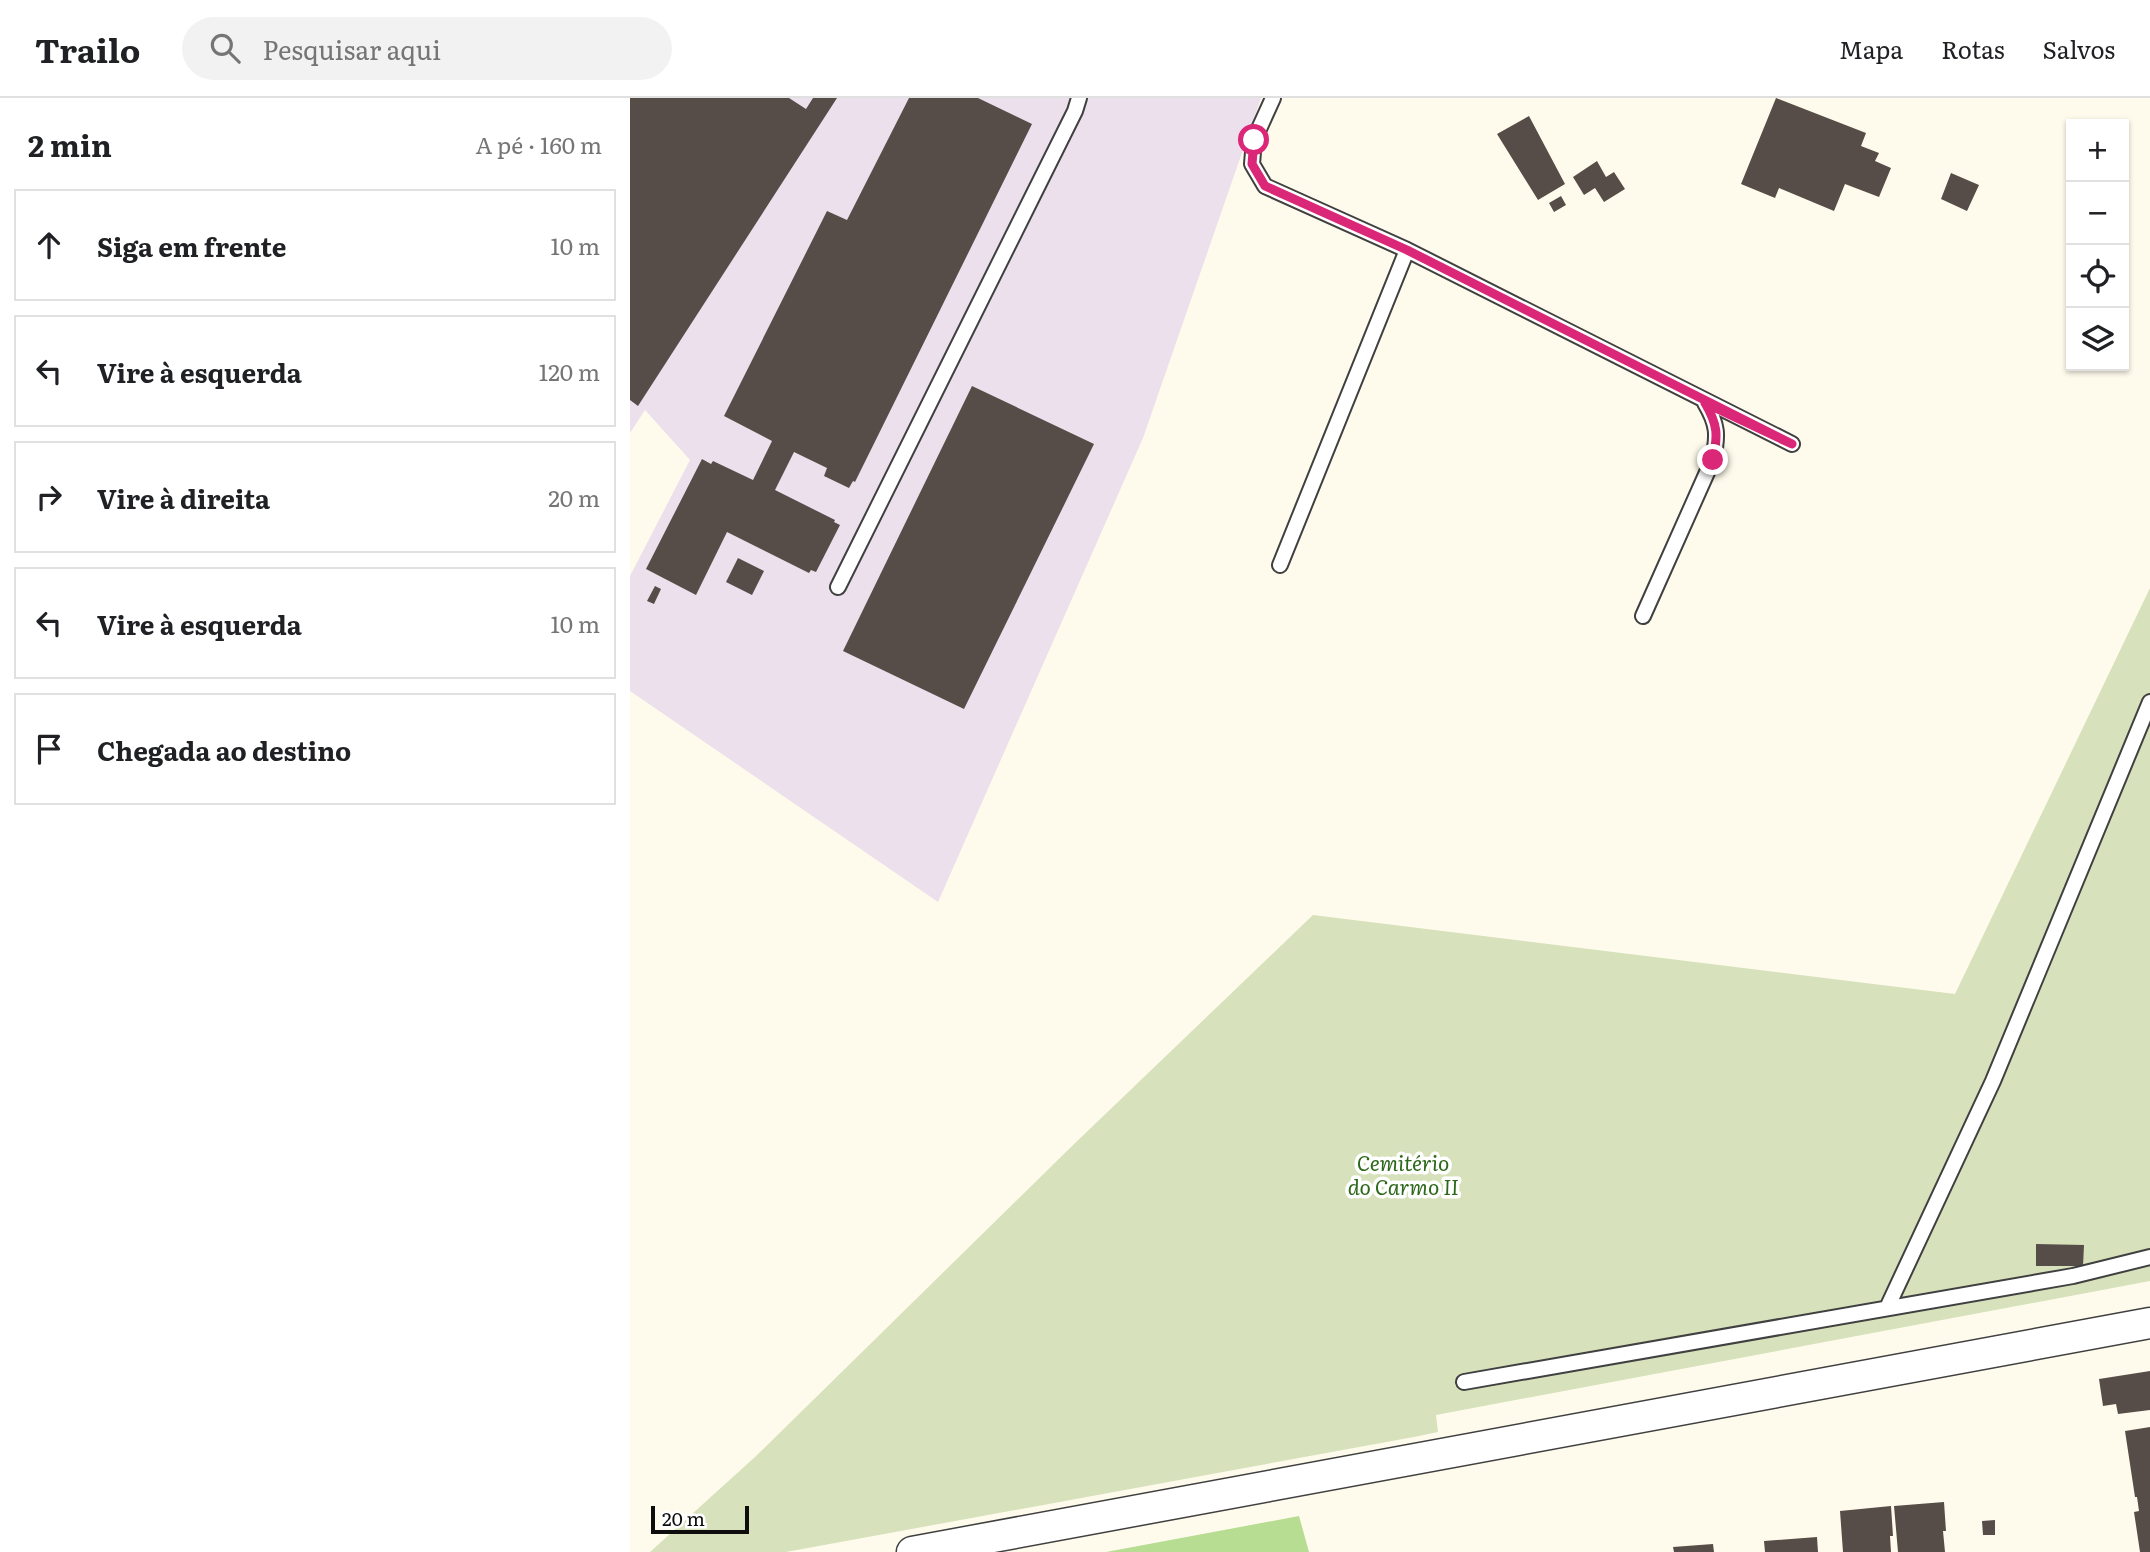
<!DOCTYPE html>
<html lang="pt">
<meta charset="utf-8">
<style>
body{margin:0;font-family:Literata,serif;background:#f2f2f2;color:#202124}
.controls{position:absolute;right:21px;top:21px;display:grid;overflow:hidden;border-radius:0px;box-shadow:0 2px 5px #0004}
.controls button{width:63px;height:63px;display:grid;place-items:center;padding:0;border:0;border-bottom:2px solid #e0e0e0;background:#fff;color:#202124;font:35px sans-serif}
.scale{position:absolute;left:21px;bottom:18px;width:98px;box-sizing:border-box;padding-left:7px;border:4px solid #0d0d0d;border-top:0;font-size:19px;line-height:24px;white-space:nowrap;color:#0d0d0d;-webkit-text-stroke:5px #fff;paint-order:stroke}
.stop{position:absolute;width:21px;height:21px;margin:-16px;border:5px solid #db2777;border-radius:50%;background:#fff}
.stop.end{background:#db2777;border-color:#fff;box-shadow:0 2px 7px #0008}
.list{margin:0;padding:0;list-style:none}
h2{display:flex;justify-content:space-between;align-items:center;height:91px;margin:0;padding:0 28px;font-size:30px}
h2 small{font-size:23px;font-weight:400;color:#757577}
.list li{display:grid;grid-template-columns:46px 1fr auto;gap:21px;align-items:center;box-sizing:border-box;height:112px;margin:0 14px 14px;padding:0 14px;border:2px solid #e0e0e0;border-radius:0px}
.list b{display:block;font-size:26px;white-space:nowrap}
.list em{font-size:23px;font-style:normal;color:#757577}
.icon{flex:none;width:38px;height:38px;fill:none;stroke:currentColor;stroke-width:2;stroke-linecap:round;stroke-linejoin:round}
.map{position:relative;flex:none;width:1520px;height:1454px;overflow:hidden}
header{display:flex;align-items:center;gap:42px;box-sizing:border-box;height:98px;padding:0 35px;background:#fff;border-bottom:2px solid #e0e0e0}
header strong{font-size:33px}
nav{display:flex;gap:38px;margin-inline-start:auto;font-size:24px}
.search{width:490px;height:63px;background:#f2f2f2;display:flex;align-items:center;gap:18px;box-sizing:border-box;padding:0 24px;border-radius:38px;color:#757577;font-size:26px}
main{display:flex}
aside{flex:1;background:#fff}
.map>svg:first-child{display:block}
</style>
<header>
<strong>Trailo</strong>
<div class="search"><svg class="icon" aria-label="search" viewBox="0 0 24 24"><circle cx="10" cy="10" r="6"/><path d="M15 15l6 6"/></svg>Pesquisar aqui</div>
<nav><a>Mapa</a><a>Rotas</a><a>Salvos</a></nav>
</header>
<main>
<aside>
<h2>2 min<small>A pé · 160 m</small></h2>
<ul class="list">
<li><svg class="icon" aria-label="ahead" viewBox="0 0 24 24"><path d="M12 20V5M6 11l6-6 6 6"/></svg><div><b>Siga em frente</b></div><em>10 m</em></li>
<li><svg class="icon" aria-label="left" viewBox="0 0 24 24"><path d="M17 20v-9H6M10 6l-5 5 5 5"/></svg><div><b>Vire à esquerda</b></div><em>120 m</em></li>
<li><svg class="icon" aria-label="right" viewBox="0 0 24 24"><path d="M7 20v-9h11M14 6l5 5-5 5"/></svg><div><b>Vire à direita</b></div><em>20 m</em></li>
<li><svg class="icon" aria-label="left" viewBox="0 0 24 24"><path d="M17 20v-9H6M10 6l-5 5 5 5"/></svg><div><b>Vire à esquerda</b></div><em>10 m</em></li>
<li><svg class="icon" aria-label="arrive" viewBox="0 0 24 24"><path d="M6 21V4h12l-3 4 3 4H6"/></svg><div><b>Chegada ao destino</b></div></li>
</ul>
</aside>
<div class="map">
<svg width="1520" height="1454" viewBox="0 0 1520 1454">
<rect width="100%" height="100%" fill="#fffbec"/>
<path fill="#ebe0ec" d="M 0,0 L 631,0 L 513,340 L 308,804 L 0,593 L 0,478 L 60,362 L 15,312 L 0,335 Z"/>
<path fill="#b6dd92" d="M 669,1418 L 679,1454 L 476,1454 Z"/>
<path fill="#d7e2bc" d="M 1520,490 L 1520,1183 L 806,1317 L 808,1334 L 784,1339 L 156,1454 L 20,1454 L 125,1359 L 441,1049 L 683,817 L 1325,896 Z"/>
<path fill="#564d48" d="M 0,0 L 159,0 L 176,11 L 183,0 L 207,0 L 8,308 L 0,302 Z
M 279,0 L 348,0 L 402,26 L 225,384 L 223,383 L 219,390 L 194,378 L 197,370 L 164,354 L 145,392 L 205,422 L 204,424 L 210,427 L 186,474 L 181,472 L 179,475 L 97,434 L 66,497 L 16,471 L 72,361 L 81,366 L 83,363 L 123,382 L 142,343 L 94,318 L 197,113 L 217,122 Z
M 1146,0 L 1236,35 L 1231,48 L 1249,55 L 1245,63 L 1261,70 L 1249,99 L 1215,86 L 1204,113 L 1149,90 L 1145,100 L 1111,86 Z
M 899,18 L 935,86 L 908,102 L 867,36 Z
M 967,63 L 976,79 L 984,74 L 995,91 L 974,104 L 965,90 L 954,97 L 943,79 Z
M 1321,75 L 1349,87 L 1337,113 L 1311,101 Z
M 931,98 L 936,107 L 924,114 L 919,105 Z
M 342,288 L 464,346 L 334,611 L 213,553 Z
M 108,460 L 134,473 L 122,497 L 96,484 Z
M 25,488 L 31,491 L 24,506 L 17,503 Z
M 1406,1146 L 1454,1147 L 1453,1168 L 1406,1168 Z
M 1520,1273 L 1520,1312 L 1488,1316 L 1486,1306 L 1473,1308 L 1469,1281 Z
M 1520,1329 L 1520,1454 L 1510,1454 L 1504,1414 L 1509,1413 L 1507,1399 L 1505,1399 L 1495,1333 Z
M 1314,1404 L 1316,1433 L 1313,1433 L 1315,1454 L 1268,1454 L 1264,1408 Z
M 1261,1408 L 1263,1438 L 1260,1438 L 1261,1454 L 1213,1454 L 1210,1413 Z
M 1365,1422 L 1365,1437 L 1353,1437 L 1352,1423 Z
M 1187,1439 L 1188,1454 L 1135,1454 L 1134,1443 Z
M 1083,1446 L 1084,1454 L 1044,1454 L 1043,1449 Z"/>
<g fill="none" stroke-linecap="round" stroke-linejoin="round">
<defs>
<path id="service" d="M 643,0 L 624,42 L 622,66 L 635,88 L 777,152 L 1162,346
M 650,467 L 777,152
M 208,489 L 445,13 L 449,0
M 1013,518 L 1083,361 C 1088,337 1088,327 1075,305 L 1078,306
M 1257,1210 L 1363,983 L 1520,604
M 834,1284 L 1443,1178 L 1520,1159"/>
<path id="minor" d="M 282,1454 L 1520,1225"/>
</defs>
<use href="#service" stroke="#404040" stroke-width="18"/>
<use href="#minor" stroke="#404040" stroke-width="33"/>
<use href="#service" stroke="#fff" stroke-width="14"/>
<use href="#minor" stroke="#fff" stroke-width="30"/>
</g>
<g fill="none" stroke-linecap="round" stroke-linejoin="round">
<path stroke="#db2777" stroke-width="9" d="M 624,42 L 622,66 L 635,88 L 777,152 L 1162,346 L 1075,305 C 1088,327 1088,337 1083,362"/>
</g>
<g text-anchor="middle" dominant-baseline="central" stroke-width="7" stroke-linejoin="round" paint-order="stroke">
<g font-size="21" font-style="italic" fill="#2c6819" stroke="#fff">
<text x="773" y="1063">Cemitério<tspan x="773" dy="24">do Carmo II</tspan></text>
</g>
</g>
</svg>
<div class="controls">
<button>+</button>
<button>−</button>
<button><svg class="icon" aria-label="locate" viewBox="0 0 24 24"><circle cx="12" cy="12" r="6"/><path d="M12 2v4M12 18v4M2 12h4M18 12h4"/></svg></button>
<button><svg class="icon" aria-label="layers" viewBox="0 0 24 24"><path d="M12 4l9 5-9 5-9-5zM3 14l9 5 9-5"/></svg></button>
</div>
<div class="scale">20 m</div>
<div class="stop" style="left:624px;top:42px"></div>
<div class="stop end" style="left:1083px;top:362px"></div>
</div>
</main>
